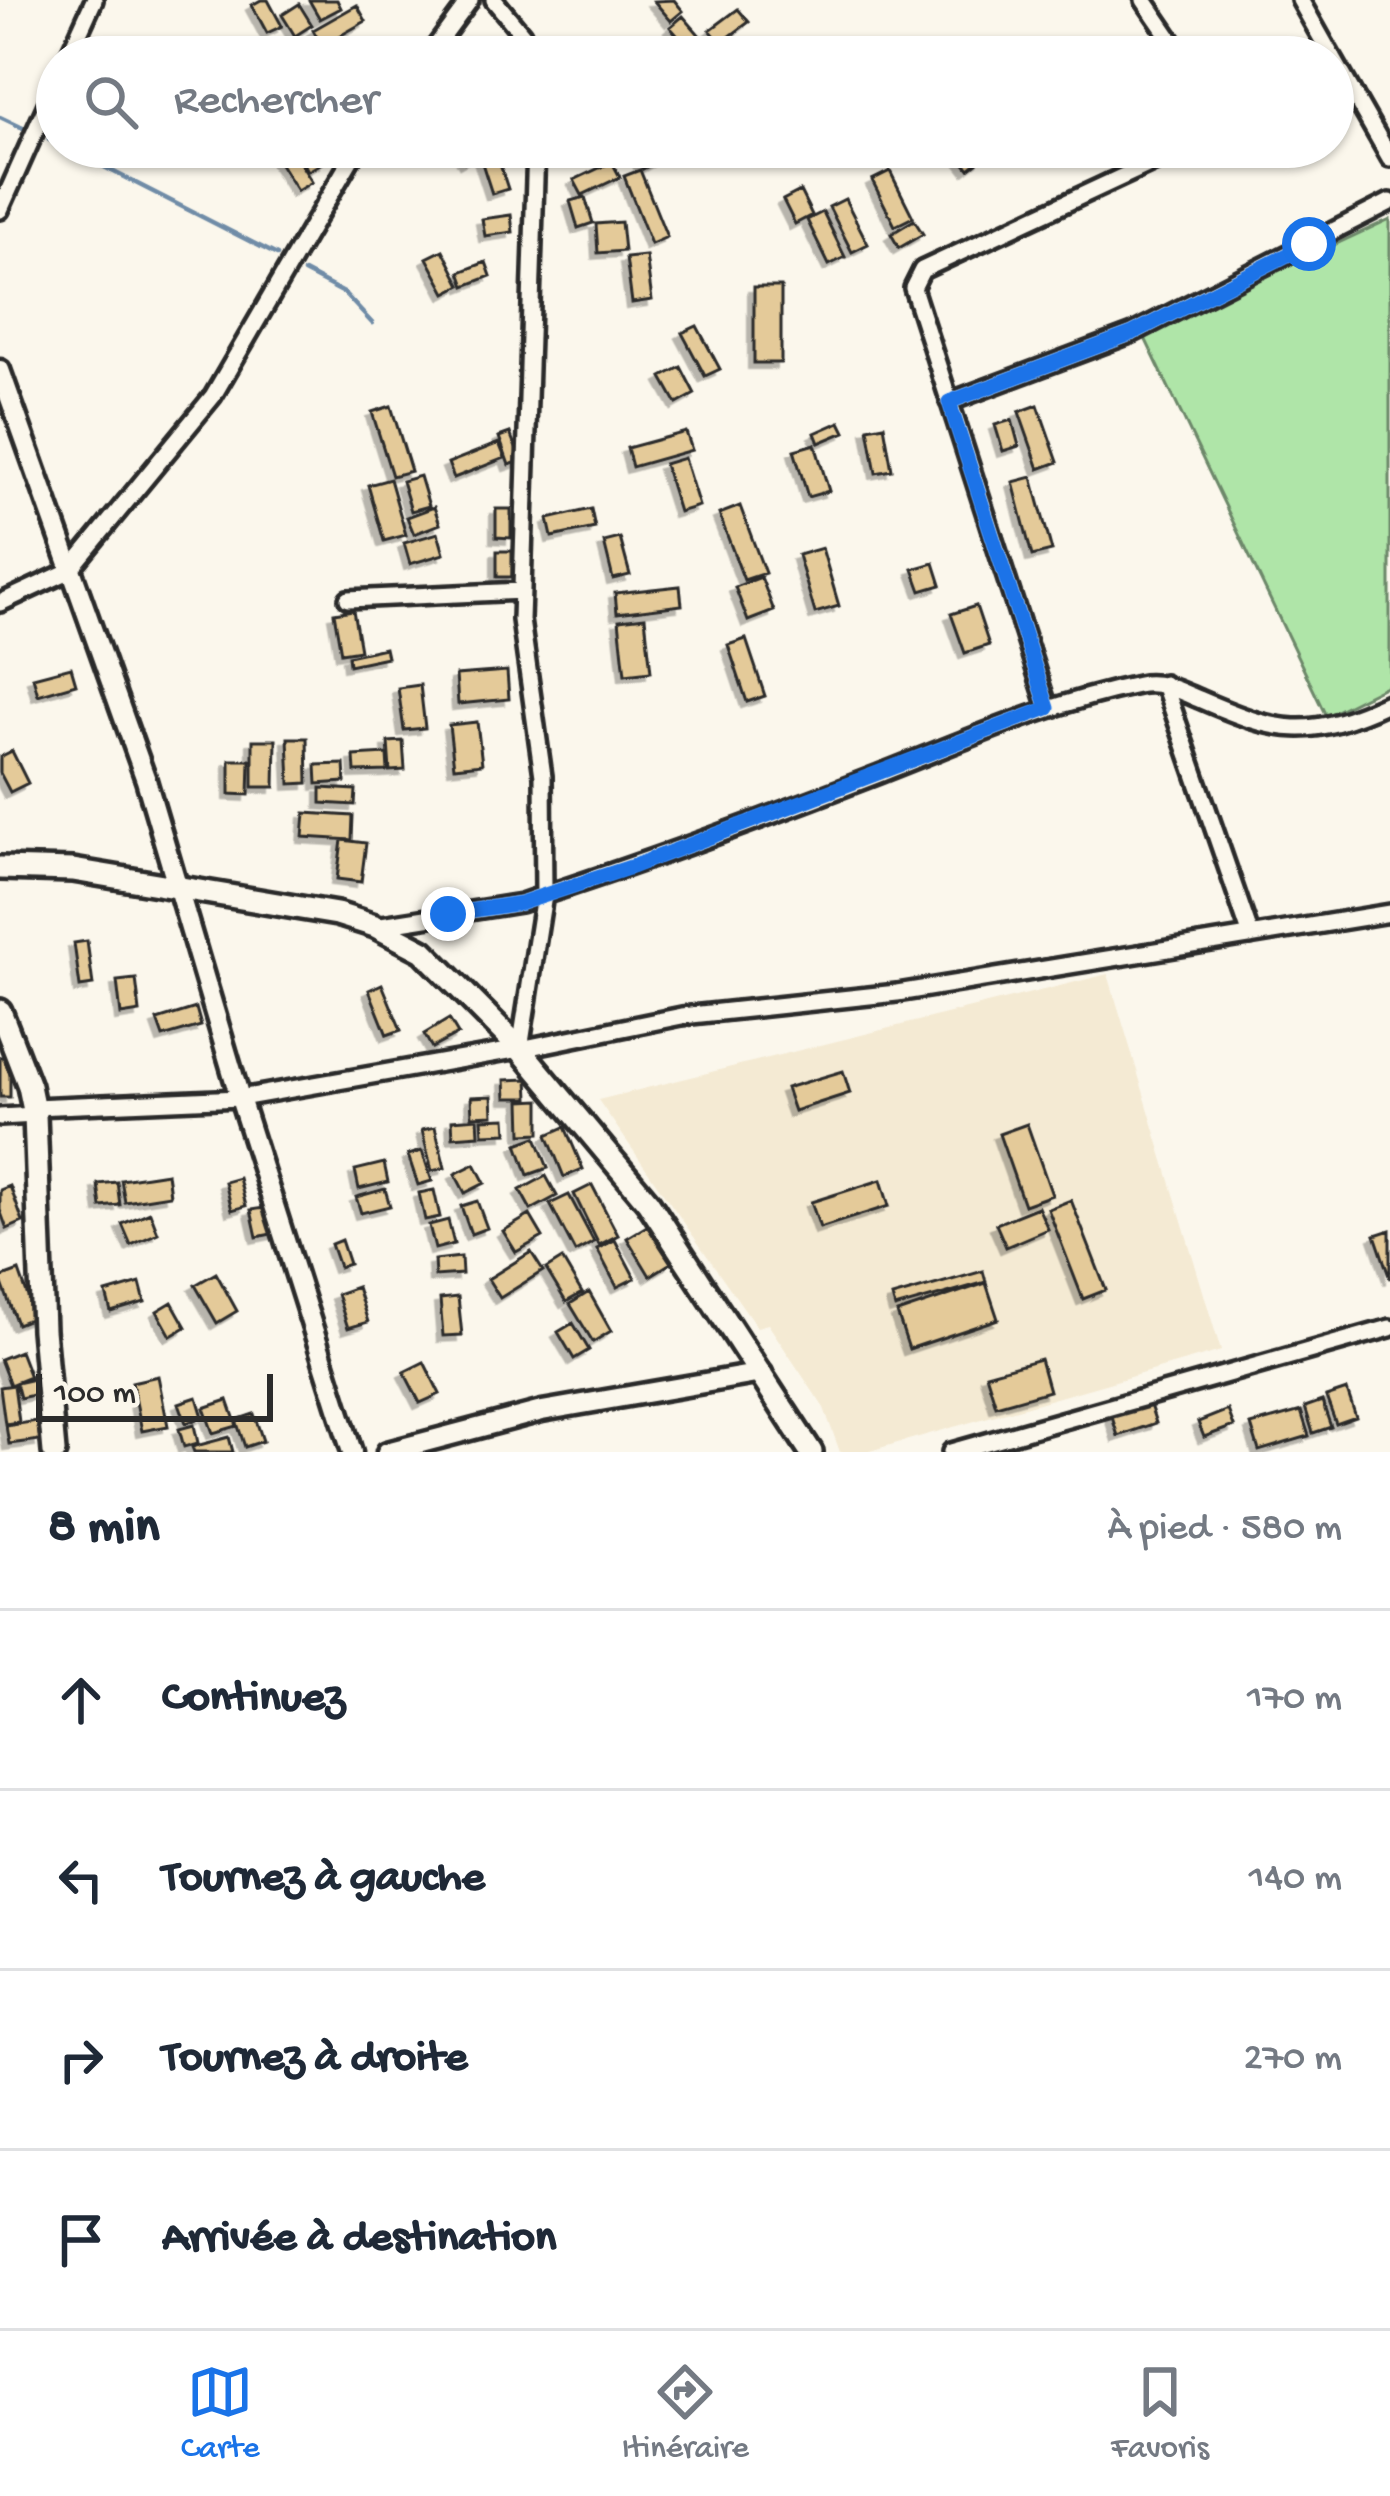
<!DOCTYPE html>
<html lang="fr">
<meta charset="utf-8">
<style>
body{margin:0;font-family:"Gochi Hand",sans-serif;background:#f6f6f7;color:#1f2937}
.scale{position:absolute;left:36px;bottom:30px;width:237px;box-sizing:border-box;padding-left:12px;border:6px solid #2b2b2b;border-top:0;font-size:33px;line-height:42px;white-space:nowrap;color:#2b2b2b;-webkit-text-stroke:9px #fbf7ec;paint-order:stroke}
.stop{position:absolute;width:36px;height:36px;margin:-27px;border:9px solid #1a73e8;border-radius:50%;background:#fff}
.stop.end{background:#1a73e8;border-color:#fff;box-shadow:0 3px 12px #0008}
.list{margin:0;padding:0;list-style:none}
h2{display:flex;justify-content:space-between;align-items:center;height:156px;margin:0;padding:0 48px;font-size:51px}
h2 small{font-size:39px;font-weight:400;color:#747a83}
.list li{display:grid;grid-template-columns:78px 1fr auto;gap:36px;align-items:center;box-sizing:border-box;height:180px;padding:0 48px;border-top:3px solid #e0e1e3}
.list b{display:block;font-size:45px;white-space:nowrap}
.list em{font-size:39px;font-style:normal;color:#747a83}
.icon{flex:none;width:66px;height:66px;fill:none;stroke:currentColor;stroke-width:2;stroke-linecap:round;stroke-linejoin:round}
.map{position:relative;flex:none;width:1390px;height:1452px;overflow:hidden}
.search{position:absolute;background:#fff;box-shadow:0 3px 9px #0004;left:36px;right:36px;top:36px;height:132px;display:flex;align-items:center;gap:30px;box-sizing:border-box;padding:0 42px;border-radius:66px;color:#747a83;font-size:45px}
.sheet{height:876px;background:#fff}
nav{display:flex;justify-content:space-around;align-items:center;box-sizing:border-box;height:168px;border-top:3px solid #e0e1e3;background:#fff;font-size:33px;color:#747a83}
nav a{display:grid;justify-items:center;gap:6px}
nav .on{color:#1a73e8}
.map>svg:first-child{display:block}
</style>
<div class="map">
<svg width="1390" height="1452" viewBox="0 0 1390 1452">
<defs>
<filter id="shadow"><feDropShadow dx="-5.5" dy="5.5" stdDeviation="0" flood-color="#0004"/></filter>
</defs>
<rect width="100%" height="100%" fill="#fbf7ec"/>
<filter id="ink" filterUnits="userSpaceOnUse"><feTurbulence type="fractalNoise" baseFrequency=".00833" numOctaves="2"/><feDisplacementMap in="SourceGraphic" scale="24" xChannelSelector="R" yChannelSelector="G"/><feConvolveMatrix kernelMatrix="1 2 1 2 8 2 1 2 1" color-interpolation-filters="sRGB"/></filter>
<g filter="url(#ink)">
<path fill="#f4ead3" d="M 1108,974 L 1221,1351 L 866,1452 L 840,1452 L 824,1408 L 768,1324 L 757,1327 L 598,1100 Z"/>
<path fill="#afe5a8" stroke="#6d886a" stroke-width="3" d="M 1390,219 L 1390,684 L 1326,716 L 1143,334 Z"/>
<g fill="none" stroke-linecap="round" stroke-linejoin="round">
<path stroke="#6f8ca7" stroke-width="4.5" d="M 0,117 L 23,128
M 49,139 L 57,143
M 65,147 L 277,255
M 304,272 L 344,293 L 372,323"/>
</g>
<path fill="#e4ca99" stroke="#2b2b2b" stroke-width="3" filter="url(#shadow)" d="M 261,0 L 268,0 L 282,26 L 267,33 L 252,5 Z
M 309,0 L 337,0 L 341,8 L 320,19 Z
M 674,0 L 683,11 L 671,21 L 654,1 Z
M 299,4 L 312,25 L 295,36 L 282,15 Z
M 357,5 L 366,21 L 322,46 L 313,30 Z
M 738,9 L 749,22 L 721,43 L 710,30 Z
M 683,16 L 703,39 L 690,50 L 670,27 Z
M 735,37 L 747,57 L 730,57 L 723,44 Z
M 278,147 L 290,147 L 312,182 L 297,191 L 272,151 Z
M 295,147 L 316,147 L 324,162 L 308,171 Z
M 457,147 L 484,147 L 486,150 L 465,162 Z
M 646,147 L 684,147 L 643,169 L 635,153 Z
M 963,147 L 973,147 L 982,159 L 969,169 L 956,152 Z
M 496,152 L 508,189 L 492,194 L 480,157 Z
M 612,162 L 620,177 L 582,195 L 574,180 Z
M 640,170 L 667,237 L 651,244 L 624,176 Z
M 890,171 L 913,217 L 895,226 L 872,180 Z
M 800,191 L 812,215 L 795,224 L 783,200 Z
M 585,197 L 593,223 L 578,228 L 570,201 Z
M 845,199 L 868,244 L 852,252 L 829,207 Z
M 823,212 L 845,257 L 829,265 L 807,220 Z
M 511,215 L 513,232 L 485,236 L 482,219 Z
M 914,220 L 923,234 L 899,248 L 891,234 Z
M 621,222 L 624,251 L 598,253 L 596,224 Z
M 443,250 L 461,285 L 446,293 L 427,258 Z
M 646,256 L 652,300 L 632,303 L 626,258 Z
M 486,262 L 491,276 L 465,286 L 460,272 Z
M 754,287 L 781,287 L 781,363 L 754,363 Z
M 697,326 L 720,369 L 705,376 L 682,333 Z
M 681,367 L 695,394 L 677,404 L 662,377 Z
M 1038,405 L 1058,462 L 1039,469 L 1019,412 Z
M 391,406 L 411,471 L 392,476 L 372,412 Z
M 1012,420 L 1019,446 L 1003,451 L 995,425 Z
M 840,422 L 845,432 L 819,443 L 815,433 Z
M 884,425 L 892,470 L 876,473 L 868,428 Z
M 686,432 L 692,450 L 632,467 L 627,448 Z
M 510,433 L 521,461 L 509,465 L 499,437 Z
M 499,443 L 505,458 L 454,478 L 448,463 Z
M 815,444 L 829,491 L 808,497 L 794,450 Z
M 684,458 L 699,506 L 679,512 L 664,464 Z
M 420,476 L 429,506 L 411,511 L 402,481 Z
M 1032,477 L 1052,551 L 1032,556 L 1013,482 Z
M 390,479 L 406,535 L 384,541 L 368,485 Z
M 740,506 L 765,573 L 744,580 L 719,514 Z
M 434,507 L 440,524 L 414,534 L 407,517 Z
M 496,509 L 511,509 L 511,538 L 496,537 Z
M 591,509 L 595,528 L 552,537 L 548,519 Z
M 438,533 L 444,554 L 410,564 L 404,543 Z
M 620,538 L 630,575 L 613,579 L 604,542 Z
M 822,548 L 839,606 L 815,613 L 798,555 Z
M 497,551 L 512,551 L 512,577 L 497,577 Z
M 934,563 L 941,585 L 921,591 L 913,569 Z
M 761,577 L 774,611 L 748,621 L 735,587 Z
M 680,586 L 682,605 L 617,613 L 615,593 Z
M 976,606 L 989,645 L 965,653 L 951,614 Z
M 353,610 L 360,650 L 341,653 L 334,613 Z
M 645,617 L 651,672 L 625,675 L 619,620 Z
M 746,639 L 765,696 L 747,702 L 728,645 Z
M 385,648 L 387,657 L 349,665 L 348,656 Z
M 71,667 L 76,684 L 38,695 L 33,677 Z
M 507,671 L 509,699 L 458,704 L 456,675 Z
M 420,685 L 425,728 L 404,730 L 398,688 Z
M 477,722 L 482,764 L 454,767 L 449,725 Z
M 288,738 L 307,738 L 308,783 L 290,784 Z
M 253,740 L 276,740 L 275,787 L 253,787 Z
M 403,741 L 405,770 L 390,771 L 388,742 Z
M 12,751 L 28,783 L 10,792 L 0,773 L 0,757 Z
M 387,754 L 388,771 L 355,772 L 354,756 Z
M 230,760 L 250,760 L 249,795 L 230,794 Z
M 344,764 L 345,782 L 317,784 L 316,765 Z
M 321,788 L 356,790 L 355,805 L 321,803 Z
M 305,813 L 353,816 L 352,840 L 303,837 Z
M 342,840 L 366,843 L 361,882 L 337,879 Z
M 87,941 L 93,985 L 80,987 L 74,943 Z
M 136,979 L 140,1012 L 121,1015 L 117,981 Z
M 382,984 L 401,1030 L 387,1035 L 369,990 Z
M 196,1008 L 201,1026 L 163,1037 L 157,1020 Z
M 449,1019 L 458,1034 L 432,1048 L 424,1034 Z
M 0,1057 L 10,1057 L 10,1097 L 0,1097 Z
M 843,1071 L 850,1093 L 794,1111 L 786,1088 Z
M 528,1079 L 529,1098 L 506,1098 L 505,1080 Z
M 492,1096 L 493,1115 L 472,1116 L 471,1097 Z
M 540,1100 L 540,1133 L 522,1134 L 521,1101 Z
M 478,1118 L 479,1135 L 453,1137 L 452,1120 Z
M 506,1118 L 507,1133 L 483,1134 L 482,1119 Z
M 1027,1124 L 1052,1195 L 1024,1205 L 999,1134 Z
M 435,1127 L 445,1168 L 432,1171 L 422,1130 Z
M 565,1127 L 583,1169 L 564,1177 L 547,1135 Z
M 536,1137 L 548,1168 L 528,1175 L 517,1144 Z
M 422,1151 L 432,1181 L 418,1185 L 408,1155 Z
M 384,1163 L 388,1182 L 359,1189 L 355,1170 Z
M 475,1164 L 485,1183 L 465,1193 L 455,1174 Z
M 167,1173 L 170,1195 L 125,1202 L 121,1180 Z
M 546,1176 L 557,1196 L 531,1210 L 520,1190 Z
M 239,1178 L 246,1206 L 232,1210 L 225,1182 Z
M 881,1180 L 889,1206 L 820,1228 L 811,1202 Z
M 117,1182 L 120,1205 L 101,1207 L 98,1184 Z
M 592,1185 L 618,1235 L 599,1245 L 574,1194 Z
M 10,1186 L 23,1222 L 7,1229 L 0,1210 L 0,1190 Z
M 385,1189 L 390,1206 L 361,1213 L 356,1197 Z
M 434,1190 L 440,1217 L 425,1220 L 419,1193 Z
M 569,1195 L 594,1242 L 575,1252 L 550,1204 Z
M 1071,1200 L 1106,1290 L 1083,1299 L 1048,1209 Z
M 477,1201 L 487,1228 L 471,1234 L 461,1206 Z
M 271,1207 L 276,1233 L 257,1237 L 251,1210 Z
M 1038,1207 L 1048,1229 L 1006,1247 L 996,1224 Z
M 150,1212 L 158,1233 L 131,1245 L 122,1224 Z
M 530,1215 L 543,1237 L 516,1252 L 503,1231 Z
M 448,1220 L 454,1244 L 435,1249 L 429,1225 Z
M 647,1226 L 671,1263 L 650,1276 L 627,1238 Z
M 1390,1230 L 1390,1279 L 1375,1235 Z
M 341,1240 L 349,1264 L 339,1267 L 331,1244 Z
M 615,1240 L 635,1278 L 617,1287 L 597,1249 Z
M 531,1252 L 543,1271 L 500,1298 L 488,1279 Z
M 461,1257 L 462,1274 L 435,1276 L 434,1260 Z
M 562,1259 L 582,1293 L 566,1302 L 546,1269 Z
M 19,1271 L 35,1317 L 17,1324 L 0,1278 Z
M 983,1271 L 986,1282 L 895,1308 L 892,1297 Z
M 216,1273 L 237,1311 L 217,1323 L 195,1285 Z
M 140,1283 L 145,1302 L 111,1312 L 106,1293 Z
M 986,1283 L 998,1319 L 909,1349 L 897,1313 Z
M 357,1287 L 368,1322 L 348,1328 L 337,1294 Z
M 589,1292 L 611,1331 L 593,1342 L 570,1304 Z
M 458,1297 L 462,1335 L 443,1336 L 440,1299 Z
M 172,1302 L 186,1327 L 171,1336 L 157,1311 Z
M 573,1323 L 589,1350 L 574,1359 L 558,1332 Z
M 20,1351 L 30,1377 L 10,1385 L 0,1359 Z
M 1040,1359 L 1049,1391 L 996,1406 L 986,1374 Z
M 424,1362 L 440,1394 L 420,1403 L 404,1372 Z
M 158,1376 L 168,1426 L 142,1431 L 132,1382 Z
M 43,1377 L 47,1392 L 20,1398 L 16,1383 Z
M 14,1385 L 19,1422 L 5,1424 L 0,1387 Z
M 1347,1390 L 1356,1417 L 1336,1424 L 1326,1397 Z
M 197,1397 L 203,1417 L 186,1423 L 179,1403 Z
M 228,1400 L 237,1426 L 213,1433 L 204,1408 Z
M 1322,1401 L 1331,1427 L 1313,1433 L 1305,1407 Z
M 1149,1402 L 1156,1423 L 1118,1436 L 1111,1414 Z
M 1228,1410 L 1234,1426 L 1204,1437 L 1198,1422 Z
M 1301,1411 L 1309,1436 L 1259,1451 L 1251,1425 Z
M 254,1414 L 263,1441 L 245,1447 L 236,1420 Z
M 37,1421 L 40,1440 L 9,1444 L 6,1426 Z
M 194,1425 L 198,1443 L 184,1447 L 179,1429 Z
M 229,1437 L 233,1452 L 194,1452 L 192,1447 Z"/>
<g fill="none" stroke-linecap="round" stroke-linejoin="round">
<defs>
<path id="minor" d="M 494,0 L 522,34 L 530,57
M 1144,0 L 1183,57
M 1300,0 L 1332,57
M 68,57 L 94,0
M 428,57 L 470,0
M 1333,58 L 1390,158
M 0,210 L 57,82
M 949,402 L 1133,333 L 1390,202
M 348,599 L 522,591
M 0,603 L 69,571 L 213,396 L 358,147
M 1164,684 L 1251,936
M 1048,708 L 913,288 L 922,270 L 1186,147
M 375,926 L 521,903 L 544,895 C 657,858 768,817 879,774 C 964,741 1048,703 1138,685 C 1161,680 1179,691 1199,699 C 1280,734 1309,740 1390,702
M 520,1049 L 544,895 L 543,776 L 521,620 L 536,147
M 34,1107 L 240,1098 L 520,1049 L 682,1016 L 897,993 L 1390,913
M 0,1117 L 35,1115
M 951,1452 L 1390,1328"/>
<path id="tertiary" d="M 0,370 L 146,780 L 240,1098 L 352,1452
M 387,1452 L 542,1411 L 762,1373"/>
<path id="secondary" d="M 0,868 L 73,870 L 337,914 L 375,926 L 423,951 L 520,1049 L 648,1202 L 811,1452
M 0,1011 L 29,1086 L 35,1115 L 43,1330 L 54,1452"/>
</defs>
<use href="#minor" stroke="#2b2b2b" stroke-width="24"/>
<use href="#tertiary" stroke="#2b2b2b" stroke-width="27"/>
<use href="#secondary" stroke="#2b2b2b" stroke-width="30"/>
<use href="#minor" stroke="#fbf7ec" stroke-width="15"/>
<use href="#tertiary" stroke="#fbf7ec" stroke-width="18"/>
<use href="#secondary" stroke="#fbf7ec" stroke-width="21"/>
</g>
</g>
<g fill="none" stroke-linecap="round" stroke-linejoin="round" filter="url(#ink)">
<path stroke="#1a73e8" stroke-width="15" d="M 448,914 L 521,903 L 634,866 L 1048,708 L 949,402 L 1133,333 L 1309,244"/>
</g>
</svg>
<div class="scale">100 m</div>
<div class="stop" style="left:1309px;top:244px"></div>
<div class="stop end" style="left:448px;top:914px"></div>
<div class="search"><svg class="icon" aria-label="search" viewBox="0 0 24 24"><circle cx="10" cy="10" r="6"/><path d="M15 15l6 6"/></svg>Rechercher</div>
</div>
<section class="sheet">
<h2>8 min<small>À pied · 580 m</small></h2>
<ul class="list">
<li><svg class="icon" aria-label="ahead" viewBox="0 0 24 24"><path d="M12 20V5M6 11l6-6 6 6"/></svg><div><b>Continuez</b></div><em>170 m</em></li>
<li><svg class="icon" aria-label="left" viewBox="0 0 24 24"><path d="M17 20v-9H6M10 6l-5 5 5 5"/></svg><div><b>Tournez à gauche</b></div><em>140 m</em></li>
<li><svg class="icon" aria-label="right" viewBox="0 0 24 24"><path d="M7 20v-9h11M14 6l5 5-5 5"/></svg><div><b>Tournez à droite</b></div><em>270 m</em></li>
<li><svg class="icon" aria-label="arrive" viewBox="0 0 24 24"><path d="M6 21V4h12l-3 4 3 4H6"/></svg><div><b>Arrivée à destination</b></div></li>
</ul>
</section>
<nav>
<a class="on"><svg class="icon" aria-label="map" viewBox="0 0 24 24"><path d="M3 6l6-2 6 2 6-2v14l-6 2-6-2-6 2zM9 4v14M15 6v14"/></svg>Carte</a>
<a><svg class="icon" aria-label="directions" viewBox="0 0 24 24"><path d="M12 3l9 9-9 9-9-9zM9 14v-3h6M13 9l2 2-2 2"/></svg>Itinéraire</a>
<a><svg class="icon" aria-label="saved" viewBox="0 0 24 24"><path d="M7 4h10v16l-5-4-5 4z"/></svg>Favoris</a>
</nav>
